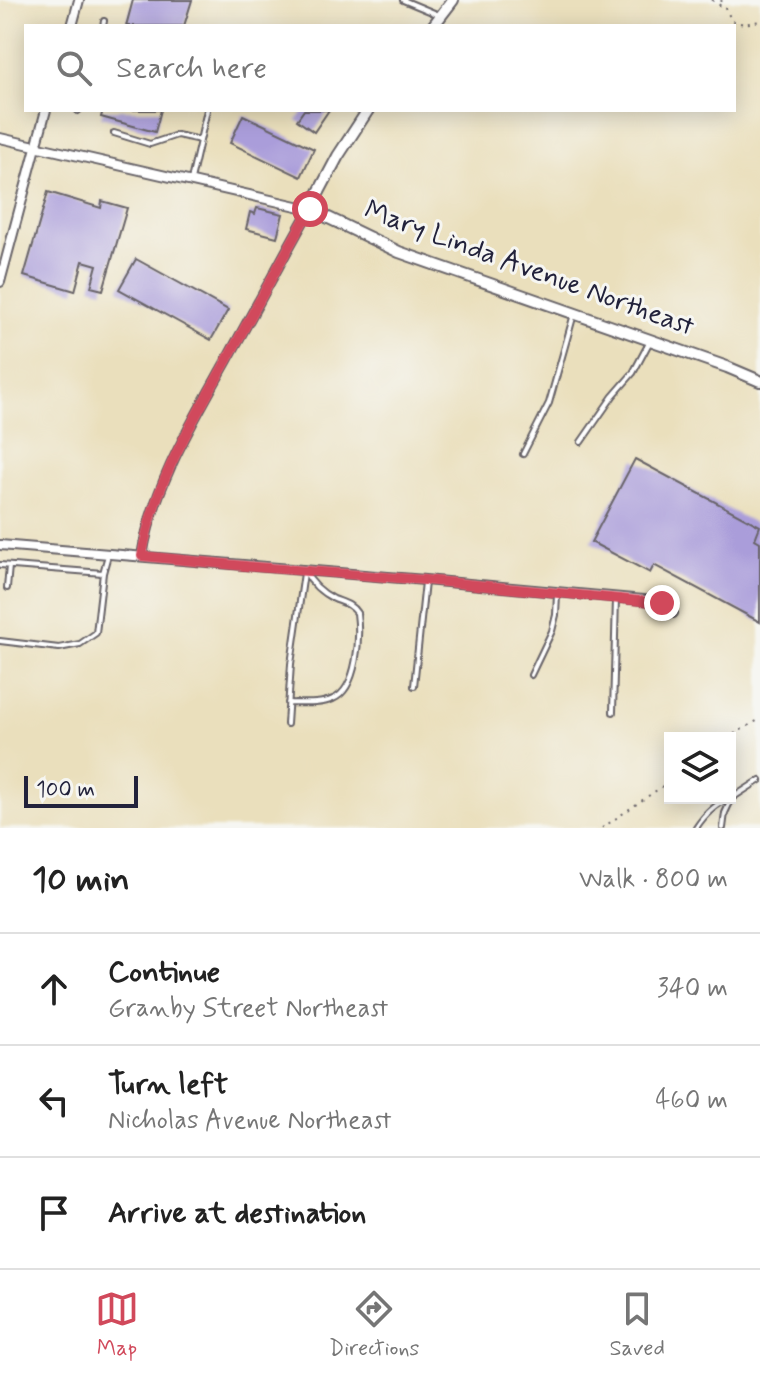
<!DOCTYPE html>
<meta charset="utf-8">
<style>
body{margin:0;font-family:Mynerve,sans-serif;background:#f6f6f6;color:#222}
.controls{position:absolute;right:24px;bottom:24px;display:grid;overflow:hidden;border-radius:0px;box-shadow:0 4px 20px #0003}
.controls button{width:72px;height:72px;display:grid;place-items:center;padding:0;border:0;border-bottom:2px solid #e0e0e0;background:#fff;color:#222;font:40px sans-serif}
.scale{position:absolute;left:24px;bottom:20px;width:114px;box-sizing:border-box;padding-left:8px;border:4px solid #22223b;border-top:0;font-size:22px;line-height:28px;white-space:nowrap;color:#22223b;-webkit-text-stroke:6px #f6f6f2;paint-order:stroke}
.stop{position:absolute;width:24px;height:24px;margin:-18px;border:6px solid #d1495b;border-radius:50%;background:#fff}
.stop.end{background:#d1495b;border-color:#fff;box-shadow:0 2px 8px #0008}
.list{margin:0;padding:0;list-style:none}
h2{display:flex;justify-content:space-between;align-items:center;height:104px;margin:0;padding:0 32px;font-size:34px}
h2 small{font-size:26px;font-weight:400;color:#767676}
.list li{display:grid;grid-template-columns:52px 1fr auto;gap:24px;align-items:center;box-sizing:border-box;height:112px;padding:0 32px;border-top:2px solid #e0e0e0}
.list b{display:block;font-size:30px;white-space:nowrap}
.list p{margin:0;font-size:26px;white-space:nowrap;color:#767676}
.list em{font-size:26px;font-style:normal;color:#767676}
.icon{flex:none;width:44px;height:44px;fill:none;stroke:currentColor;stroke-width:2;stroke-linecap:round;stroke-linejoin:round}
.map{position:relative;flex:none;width:760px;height:828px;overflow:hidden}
.search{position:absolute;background:#fff;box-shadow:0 4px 20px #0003;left:24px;right:24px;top:24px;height:88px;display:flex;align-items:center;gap:20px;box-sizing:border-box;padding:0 28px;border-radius:0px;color:#767676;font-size:30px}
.sheet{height:440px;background:#fff}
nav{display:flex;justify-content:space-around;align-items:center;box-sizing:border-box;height:112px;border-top:2px solid #e0e0e0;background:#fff;font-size:22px;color:#767676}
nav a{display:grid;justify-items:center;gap:4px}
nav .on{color:#d1495b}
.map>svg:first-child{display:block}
</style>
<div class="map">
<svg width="760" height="828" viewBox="0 0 760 828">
<rect width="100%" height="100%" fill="#f6f6f2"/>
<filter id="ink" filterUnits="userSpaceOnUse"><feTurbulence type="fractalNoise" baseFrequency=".0125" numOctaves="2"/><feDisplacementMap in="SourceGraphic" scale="16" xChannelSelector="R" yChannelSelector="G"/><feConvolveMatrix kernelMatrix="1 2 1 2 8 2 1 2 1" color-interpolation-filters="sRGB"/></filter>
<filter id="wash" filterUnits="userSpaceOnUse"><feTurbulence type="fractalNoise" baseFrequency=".006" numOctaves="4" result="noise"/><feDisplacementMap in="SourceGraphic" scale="32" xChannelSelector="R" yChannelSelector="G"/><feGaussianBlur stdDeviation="1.8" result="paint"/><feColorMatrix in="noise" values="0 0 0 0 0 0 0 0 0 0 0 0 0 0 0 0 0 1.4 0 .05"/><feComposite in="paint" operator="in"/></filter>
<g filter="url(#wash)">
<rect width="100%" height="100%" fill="#eadfbc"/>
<g id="blocks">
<path fill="#aa9dda" d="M 133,0 L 192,0 L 184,26 L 126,26 Z
M 103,110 L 161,110 L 155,132 L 101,117 Z
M 304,110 L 329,110 L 314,132 L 297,120 Z
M 243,115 L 314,149 L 301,177 L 230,143 Z
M 48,192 L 101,208 L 102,201 L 127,208 L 103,290 L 91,287 L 97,265 L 83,261 L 75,291 L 24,276 Z
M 257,208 L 283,214 L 277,237 L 246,229 L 250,212 L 255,214 Z
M 136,259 L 228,310 L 211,340 L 119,289 Z
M 635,459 L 760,526 L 755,539 L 760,542 L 760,622 L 654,565 L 650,573 L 591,542 Z"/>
</g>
</g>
<g filter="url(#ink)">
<use href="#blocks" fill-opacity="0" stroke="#686468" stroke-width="2"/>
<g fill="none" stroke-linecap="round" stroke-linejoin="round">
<defs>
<path id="service" d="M 403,0 L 439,15
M 103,26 L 104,21
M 78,111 L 79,110
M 114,133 L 150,144 L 177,135 L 200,140
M 191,180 L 207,110
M 581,442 L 613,396 L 633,373 L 649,343
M 523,454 L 549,403 L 574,314
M 0,565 L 103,573 L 108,555
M 7,588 L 9,566
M 0,641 L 59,648 L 80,644 L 96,633 L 103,573
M 531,675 L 552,631 L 556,615 L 557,594
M 414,686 L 425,582
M 288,703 C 302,703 320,705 333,699 C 358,689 360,636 357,613 C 351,604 344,603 334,599 C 322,593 311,583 305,571
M 613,712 L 616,598
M 287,724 L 291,664 L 304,573
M 732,798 L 760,780
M 696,828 C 705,814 716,803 732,798 L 725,813 L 723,828"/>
<path id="minor" d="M 72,26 L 79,0
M 0,138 L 310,209 C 282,259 255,309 227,360 C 193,421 153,486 142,556
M 0,282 L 46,110
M 0,545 L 425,580 L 655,601 L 669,607 L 673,613"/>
<path id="tertiary" d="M 433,26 L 453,0
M 368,110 L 338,156 L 310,209 L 399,252 L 727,367 L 760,381"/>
</defs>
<use href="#service" stroke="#686468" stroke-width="8"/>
<use href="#minor" stroke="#686468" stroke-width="12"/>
<use href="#tertiary" stroke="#686468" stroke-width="14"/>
<path stroke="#686468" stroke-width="2" stroke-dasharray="2 6" stroke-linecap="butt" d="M 712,0 L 721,6
M 721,0 L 732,21 L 744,24 L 760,21
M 727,738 L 760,719
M 602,828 L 670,781"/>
<use href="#service" stroke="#fff" stroke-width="4"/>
<use href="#minor" stroke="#fff" stroke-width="8"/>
<use href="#tertiary" stroke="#fff" stroke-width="10"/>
</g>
</g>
<g fill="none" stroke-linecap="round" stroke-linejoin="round" filter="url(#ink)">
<path stroke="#d1495b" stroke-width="10" d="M 310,209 C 282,259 255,309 227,360 C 193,421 153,485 142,556 L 256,567 L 425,580 L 662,603"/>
</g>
<g text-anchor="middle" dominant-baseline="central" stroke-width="6" stroke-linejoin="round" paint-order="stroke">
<g font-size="28" fill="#22223b" stroke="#f6f6f2">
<text transform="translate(529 269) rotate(20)">Mary Linda Avenue Northeast</text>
</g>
</g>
</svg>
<div class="controls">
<button><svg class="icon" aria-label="layers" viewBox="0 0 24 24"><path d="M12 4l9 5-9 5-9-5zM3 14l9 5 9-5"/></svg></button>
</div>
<div class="scale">100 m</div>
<div class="stop" style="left:310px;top:209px"></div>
<div class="stop end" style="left:662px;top:603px"></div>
<div class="search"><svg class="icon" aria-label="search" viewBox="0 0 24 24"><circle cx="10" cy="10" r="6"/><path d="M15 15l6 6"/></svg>Search here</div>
</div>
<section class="sheet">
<h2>10 min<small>Walk · 800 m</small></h2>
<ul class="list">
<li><svg class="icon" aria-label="ahead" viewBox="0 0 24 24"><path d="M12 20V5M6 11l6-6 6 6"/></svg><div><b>Continue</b><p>Granby Street Northeast</p></div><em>340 m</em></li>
<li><svg class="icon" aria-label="left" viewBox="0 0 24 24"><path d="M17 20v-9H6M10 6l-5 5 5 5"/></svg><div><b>Turn left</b><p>Nicholas Avenue Northeast</p></div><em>460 m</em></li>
<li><svg class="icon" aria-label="arrive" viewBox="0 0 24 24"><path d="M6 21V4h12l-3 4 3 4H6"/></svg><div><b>Arrive at destination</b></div></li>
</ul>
</section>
<nav>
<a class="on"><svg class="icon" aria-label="map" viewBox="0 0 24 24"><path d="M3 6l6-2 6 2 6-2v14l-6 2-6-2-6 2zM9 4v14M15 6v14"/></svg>Map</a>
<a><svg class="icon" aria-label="directions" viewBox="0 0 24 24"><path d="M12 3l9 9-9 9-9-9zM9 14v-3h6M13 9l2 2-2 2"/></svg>Directions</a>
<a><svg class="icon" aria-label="saved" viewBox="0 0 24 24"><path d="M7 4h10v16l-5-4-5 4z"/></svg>Saved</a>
</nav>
